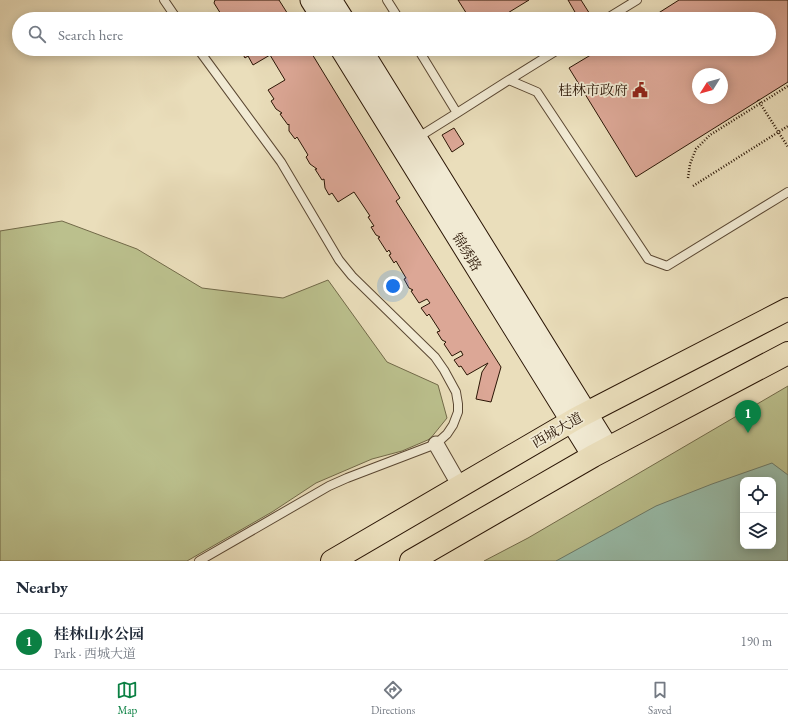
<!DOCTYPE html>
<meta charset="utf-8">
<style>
body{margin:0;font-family:"EB Garamond","Noto Serif SC",serif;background:#f2f2f3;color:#1f2937}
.controls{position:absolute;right:12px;bottom:12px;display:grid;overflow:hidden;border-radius:8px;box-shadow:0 2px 10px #0003}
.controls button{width:36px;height:36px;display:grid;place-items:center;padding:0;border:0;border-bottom:1px solid #e0e1e3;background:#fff;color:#1f2937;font:20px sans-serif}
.compass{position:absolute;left:692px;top:68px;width:36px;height:36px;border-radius:50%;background:#fff;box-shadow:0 2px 10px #0003;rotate:233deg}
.you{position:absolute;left:393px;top:286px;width:14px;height:14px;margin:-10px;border:3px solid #fff;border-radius:50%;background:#1a73e8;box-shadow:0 0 0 6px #1a73e833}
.badge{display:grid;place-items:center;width:26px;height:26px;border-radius:50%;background:#0b8043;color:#fff;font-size:13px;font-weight:700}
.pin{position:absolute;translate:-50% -33px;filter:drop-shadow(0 1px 2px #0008)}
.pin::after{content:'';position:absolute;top:21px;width:14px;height:12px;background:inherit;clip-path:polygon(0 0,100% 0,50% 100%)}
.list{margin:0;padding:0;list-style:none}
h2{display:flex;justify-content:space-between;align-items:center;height:52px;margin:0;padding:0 16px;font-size:17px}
h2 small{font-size:13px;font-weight:400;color:#747a83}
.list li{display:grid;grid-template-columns:26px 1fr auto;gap:12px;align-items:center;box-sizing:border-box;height:56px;padding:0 16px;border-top:1px solid #e0e1e3}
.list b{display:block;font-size:15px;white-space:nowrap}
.list p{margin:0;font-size:13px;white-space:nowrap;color:#747a83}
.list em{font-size:13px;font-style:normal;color:#747a83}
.icon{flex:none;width:22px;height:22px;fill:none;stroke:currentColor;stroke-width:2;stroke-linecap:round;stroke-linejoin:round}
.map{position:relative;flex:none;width:788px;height:561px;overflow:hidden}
.search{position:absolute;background:#fff;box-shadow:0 2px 10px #0003;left:12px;right:12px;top:12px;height:44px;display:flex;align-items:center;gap:10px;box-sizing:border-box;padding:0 14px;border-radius:22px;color:#747a83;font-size:15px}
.sheet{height:108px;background:#fff}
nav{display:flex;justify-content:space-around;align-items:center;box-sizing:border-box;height:56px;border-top:1px solid #e0e1e3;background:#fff;font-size:11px;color:#747a83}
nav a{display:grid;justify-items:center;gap:2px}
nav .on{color:#0b8043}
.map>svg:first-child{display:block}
</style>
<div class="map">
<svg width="788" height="561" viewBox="0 0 788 561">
<rect width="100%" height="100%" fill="#eadebb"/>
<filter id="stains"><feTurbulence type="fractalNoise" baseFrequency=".005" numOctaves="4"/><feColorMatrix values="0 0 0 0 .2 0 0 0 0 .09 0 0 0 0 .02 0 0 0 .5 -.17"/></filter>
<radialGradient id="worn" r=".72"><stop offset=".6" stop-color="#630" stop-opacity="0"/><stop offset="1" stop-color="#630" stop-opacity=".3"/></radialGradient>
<path fill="#bbc08d" stroke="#726a49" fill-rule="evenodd" d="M 62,221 L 137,249 L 202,288 L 283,298 L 328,280 L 387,362 L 438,385 L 447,418 L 430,439 L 402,451 L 372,459 L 316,483 L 272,512 L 187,561 L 0,561 L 0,231 Z
M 788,386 L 788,561 L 484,561 L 528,538 ZM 743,480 L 773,480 L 773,546 L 743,546 Z"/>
<path fill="#98bdab" stroke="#6c7a69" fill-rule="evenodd" d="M 772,463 L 788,475 L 788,561 L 556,561 L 656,506 L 712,484 ZM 743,480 L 773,480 L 773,546 L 743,546 Z"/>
<path fill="#dca796" stroke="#2a1505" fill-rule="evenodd" d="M 215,0 L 279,0 L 291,19 L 224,19 L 214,3 Z
M 458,0 L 529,0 L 498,19 L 470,19 Z
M 568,0 L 581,0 L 593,19 L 579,19 Z
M 679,0 L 788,0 L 788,82 L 636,177 L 569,68 L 599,50 L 598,49 L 769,49 L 769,19 L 649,19 ZM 698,74 L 722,74 L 722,98 L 698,98 Z
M 240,49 L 309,49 L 400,198 L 396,201 L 501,367 L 491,402 L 476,399 L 482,372 L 488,363 L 467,375 L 461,366 L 459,367 L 454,360 L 463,355 L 461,351 L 452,356 L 444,344 L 446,342 L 442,340 L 437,332 L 440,331 L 429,314 L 427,316 L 421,308 L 430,303 L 427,299 L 419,303 L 411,291 L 413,290 L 409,288 L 404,279 L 406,278 L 396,261 L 394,263 L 389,255 L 391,254 L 389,250 L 387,252 L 378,238 L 380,237 L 376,235 L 371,227 L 374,226 L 368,217 L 370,216 L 354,192 L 338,202 L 332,193 L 329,195 L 325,188 L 324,179 L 322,180 L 315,169 L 317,169 L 310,164 L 306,157 L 308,155 L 297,137 L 295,139 L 289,131 L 289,124 L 288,125 L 280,114 L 282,113 L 276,109 L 271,101 L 274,99 L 268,90 L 285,80 L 270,55 L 253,65 L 248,56 L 245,58 Z
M 454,128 L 464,144 L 452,152 L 442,135 Z"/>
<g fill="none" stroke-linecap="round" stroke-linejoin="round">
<defs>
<path id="lane" d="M 164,0 L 177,19
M 387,0 L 399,19
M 606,19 L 637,0
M 198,49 L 281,162 L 339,260 L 352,276 L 435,357 L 444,370 L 456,392 L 458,404 L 458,412 L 453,425 L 447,434 L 436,444 L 347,478 L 329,486 L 199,561
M 418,49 L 457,113 L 509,80 L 537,92 L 648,259 L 667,266 L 788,192
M 509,80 L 559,49
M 417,138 L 457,113"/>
<path id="street" d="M 436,444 L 460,486"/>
<path id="secondary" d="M 311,0 L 323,19
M 331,0 L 343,19
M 341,49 L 593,456
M 361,49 L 608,448"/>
<path id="highway" d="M 332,561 L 577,418 L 788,309
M 411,561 L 593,456 L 788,353"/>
</defs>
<use href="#lane" stroke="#5a4732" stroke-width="10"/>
<use href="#street" stroke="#5a4732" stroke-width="17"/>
<use href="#secondary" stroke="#2a1505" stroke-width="23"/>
<use href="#highway" stroke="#2a1505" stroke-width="24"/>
<path stroke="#2a1505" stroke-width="2.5" stroke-dasharray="1 2" stroke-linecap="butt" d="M 758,100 L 788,147
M 688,178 L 690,164 L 696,149 L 710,135 L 788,86
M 693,186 L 788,126"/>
<use href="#lane" stroke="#f1ead3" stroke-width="8"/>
<use href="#street" stroke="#f1ead3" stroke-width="15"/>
<use href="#secondary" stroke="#f1ead3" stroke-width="21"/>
<use href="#highway" stroke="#eadebb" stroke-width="22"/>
</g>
<defs>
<symbol id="civic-bare" viewBox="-9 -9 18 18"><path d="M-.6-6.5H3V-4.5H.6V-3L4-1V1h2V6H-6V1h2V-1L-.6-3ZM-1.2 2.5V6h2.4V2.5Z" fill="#8f2418" stroke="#f1ead3" stroke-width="2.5" paint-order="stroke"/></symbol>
</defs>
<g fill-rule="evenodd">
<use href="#civic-bare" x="629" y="79" width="22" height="22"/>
</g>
<g text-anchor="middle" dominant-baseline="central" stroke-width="3.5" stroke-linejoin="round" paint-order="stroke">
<g font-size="14" fill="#2a1505" stroke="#f1ead3" text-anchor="end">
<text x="628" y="90">桂林市政府</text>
</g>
<g font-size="14" fill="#2a1505" stroke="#f1ead3">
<text transform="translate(467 252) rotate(58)">锦绣路</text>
<text transform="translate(557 430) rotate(-30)">西城大道</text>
</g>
</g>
<rect width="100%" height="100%" filter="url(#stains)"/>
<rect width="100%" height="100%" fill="url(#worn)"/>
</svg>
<div class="controls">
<button><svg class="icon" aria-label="locate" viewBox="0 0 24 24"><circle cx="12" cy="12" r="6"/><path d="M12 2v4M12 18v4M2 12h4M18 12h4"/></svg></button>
<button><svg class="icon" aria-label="layers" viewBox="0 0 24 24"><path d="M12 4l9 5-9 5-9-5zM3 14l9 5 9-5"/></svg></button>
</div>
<svg class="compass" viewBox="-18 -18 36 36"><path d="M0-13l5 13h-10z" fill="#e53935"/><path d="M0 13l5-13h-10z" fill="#747a83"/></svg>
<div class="you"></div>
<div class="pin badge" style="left:748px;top:433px">1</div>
<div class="search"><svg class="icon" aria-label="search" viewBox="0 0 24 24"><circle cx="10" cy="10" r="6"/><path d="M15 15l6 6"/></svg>Search here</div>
</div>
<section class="sheet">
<h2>Nearby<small></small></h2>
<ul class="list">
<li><span class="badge">1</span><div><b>桂林山水公园</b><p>Park · 西城大道</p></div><em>190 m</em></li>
</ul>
</section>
<nav>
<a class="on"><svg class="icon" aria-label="map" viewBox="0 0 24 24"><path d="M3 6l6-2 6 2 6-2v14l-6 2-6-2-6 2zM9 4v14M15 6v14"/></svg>Map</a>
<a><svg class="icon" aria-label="directions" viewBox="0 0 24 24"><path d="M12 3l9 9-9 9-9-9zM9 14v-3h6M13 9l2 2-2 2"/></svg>Directions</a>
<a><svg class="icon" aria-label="saved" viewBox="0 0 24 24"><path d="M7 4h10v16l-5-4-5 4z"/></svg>Saved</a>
</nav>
